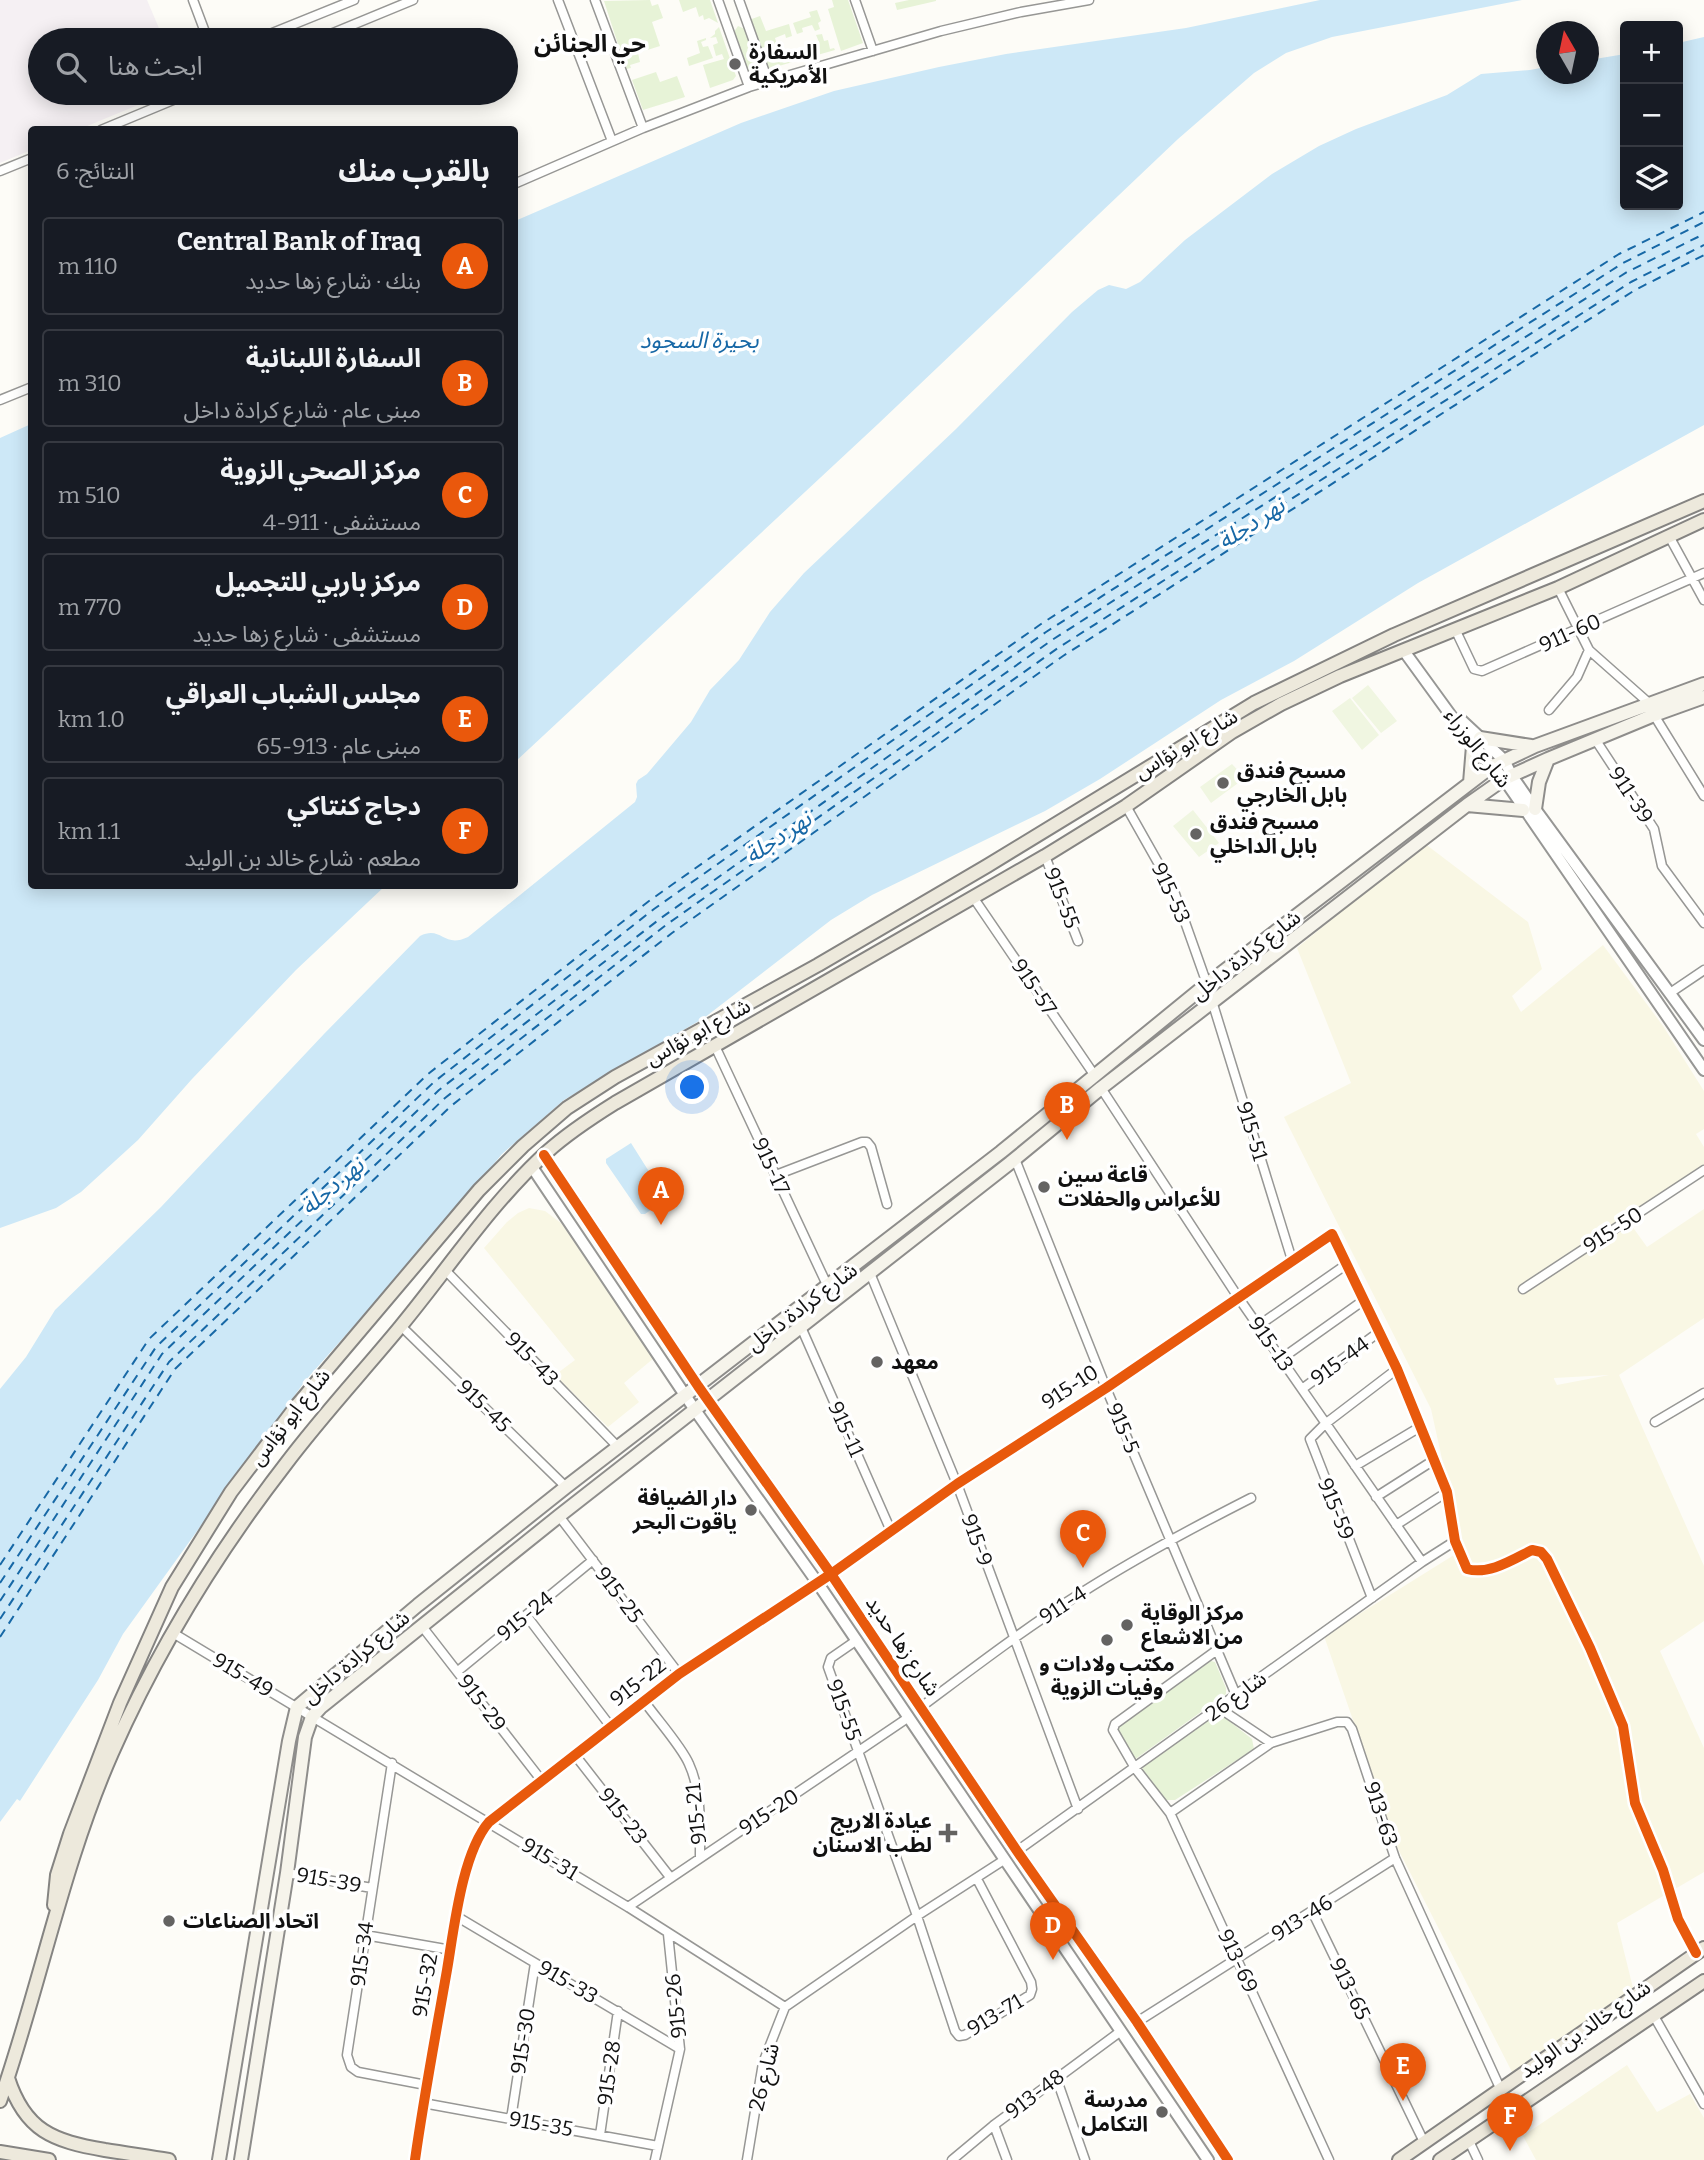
<!DOCTYPE html>
<html lang="ar">
<meta charset="utf-8">
<style>
body{margin:0;font-family:Bitter,"Noto Sans Arabic",serif;background:#20242c;color:#f1f3f6;direction:rtl}
.controls{position:absolute;right:21px;top:21px;display:grid;overflow:hidden;border-radius:7px;box-shadow:0 4px 18px #0003}
.controls button{width:63px;height:63px;display:grid;place-items:center;padding:0;border:0;border-bottom:2px solid #363941;background:#171b24;color:#f1f3f6;font:35px sans-serif}
.compass{position:absolute;left:1536px;top:21px;width:63px;height:63px;border-radius:50%;background:#171b24;box-shadow:0 4px 18px #0003;rotate:351deg}
.you{position:absolute;left:693px;top:1088px;width:24px;height:24px;margin:-18px;border:5px solid #fff;border-radius:50%;background:#1a73e8;box-shadow:0 0 0 10px #1a73e833}
.badge{display:grid;place-items:center;width:46px;height:46px;border-radius:50%;background:#ea580c;color:#fff;font-size:23px;font-weight:700}
.pin{position:absolute;translate:-50% -58px;filter:drop-shadow(0 2px 4px #0008)}
.pin::after{content:'';position:absolute;top:37px;width:24px;height:21px;background:inherit;clip-path:polygon(0 0,100% 0,50% 100%)}
.list{margin:0;padding:0;list-style:none}
h2{display:flex;justify-content:space-between;align-items:center;height:91px;margin:0;padding:0 28px;font-size:30px}
h2 small{font-size:23px;font-weight:400;color:#9ea1a6}
.list li{display:grid;grid-template-columns:46px 1fr auto;gap:21px;align-items:center;box-sizing:border-box;height:98px;margin:0 14px 14px;padding:0 14px;border:2px solid #363941;border-radius:7px}
.list b{display:block;font-size:26px;white-space:nowrap}
.list p{margin:0;font-size:23px;white-space:nowrap;color:#9ea1a6}
.list em{font-size:23px;font-style:normal;color:#9ea1a6}
.icon{flex:none;width:38px;height:38px;fill:none;stroke:currentColor;stroke-width:2;stroke-linecap:round;stroke-linejoin:round}
.map{position:relative;flex:none;width:1704px;height:2160px;overflow:hidden;direction:ltr}
.search{position:absolute;background:#171b24;box-shadow:0 4px 18px #0003;left:28px;top:28px;width:490px;height:77px;display:flex;align-items:center;gap:18px;box-sizing:border-box;padding:0 24px;border-radius:38px;color:#9ea1a6;font-size:26px}
.panel{position:absolute;background:#171b24;box-shadow:0 4px 18px #0003;left:28px;top:126px;width:490px;height:763px;border-radius:7px;direction:rtl}
.map>svg:first-child{display:block}
</style>
<div class="map">
<svg width="1704" height="2160" viewBox="0 0 1704 2160">
<rect width="100%" height="100%" fill="#fdfcf7"/>
<path fill="#f5f0f3" d="M 0,0 L 147,0 L 164,40 L 40,40 L 40,93 L 167,93 L 80,129 L 32,130 L 31,150 L 0,163 Z"/>
<path fill="#f9f7e4" fill-rule="evenodd" d="M 1424,843 L 1528,922 L 1542,969 L 1512,996 L 1521,1012 L 1603,945 L 1663,1026 L 1704,1091 L 1704,1129 L 1696,1134 L 1704,1147 L 1704,1170 L 1624,1215 L 1647,1247 L 1704,1209 L 1704,1318 L 1619,1375 L 1704,1566 L 1704,1621 L 1660,1651 L 1704,1748 L 1704,1872 L 1617,1923 L 1633,1988 L 1512,2072 L 1396,1845 L 1324,1636 L 1462,1550 L 1431,1409 L 1284,1117 L 1351,1083 L 1297,948 ZM 1609,1375 L 1557,1385 L 1554,1379 L 1554,1378 Z
M 529,1208 L 545,1211 L 561,1223 L 654,1358 L 624,1383 L 639,1402 L 608,1427 L 555,1375 L 575,1360 L 484,1248 L 507,1222 L 518,1213 Z
M 1627,2065 L 1657,2112 L 1690,2094 L 1704,2118 L 1704,2160 L 1536,2160 L 1523,2136 Z"/>
<path fill="#e7f3d7" d="M 650,0 L 652,6 L 658,4 L 663,18 L 652,22 L 660,46 L 638,53 L 640,62 L 630,65 L 631,68 L 626,69 L 604,1 Z
M 679,0 L 710,0 L 718,23 L 709,18 L 704,20 L 703,15 L 699,17 L 696,7 L 683,12 Z
M 832,0 L 848,0 L 863,43 L 841,51 L 828,9 L 834,7 Z
M 909,0 L 936,0 L 936,1 L 897,10 L 895,3 Z
M 817,10 L 821,21 L 818,23 L 820,29 L 815,31 L 812,25 L 802,28 L 803,32 L 797,34 L 793,23 L 811,17 L 809,12 Z
M 760,16 L 766,31 L 789,24 L 792,36 L 786,38 L 785,34 L 775,38 L 780,55 L 786,53 L 788,58 L 814,50 L 813,44 L 819,42 L 816,35 L 822,34 L 824,41 L 828,40 L 830,49 L 834,48 L 835,50 L 768,69 L 749,20 Z
M 738,26 L 745,29 L 759,69 L 755,75 L 748,72 L 734,32 Z
M 719,27 L 736,76 L 733,80 L 710,88 L 703,65 L 724,59 L 722,54 L 716,56 L 713,45 L 718,43 L 716,37 L 710,38 L 715,34 L 715,31 Z
M 706,38 L 706,40 L 701,42 L 703,47 L 708,46 L 713,58 L 689,66 L 687,58 L 700,53 L 697,41 Z
M 656,72 L 660,82 L 677,76 L 685,97 L 643,110 L 632,80 Z
M 1211,1661 L 1215,1662 L 1226,1688 L 1226,1694 L 1134,1760 L 1117,1729 L 1120,1725 Z
M 1219,1713 L 1252,1739 L 1254,1749 L 1175,1800 L 1166,1800 L 1142,1768 Z"/>
<path fill="#f0f6e1" d="M 1368,685 L 1397,721 L 1381,733 L 1352,698 Z
M 1350,698 L 1379,735 L 1362,750 L 1332,711 Z
M 1232,764 L 1245,778 L 1211,803 L 1200,787 Z
M 1193,810 L 1219,843 L 1199,857 L 1173,826 Z"/>
<path fill="#cde8f7" d="M 1320,0 L 1522,0 L 1332,37 L 1286,53 L 1254,73 L 1178,139 L 878,424 L 515,762 L 515,221 L 741,123 L 834,91 L 939,67 L 1006,54 L 1186,28 Z
M 1704,37 L 1704,425 L 1418,583 L 1294,661 L 1221,700 L 1100,779 L 1045,811 L 872,895 L 831,920 L 704,1018 L 564,1100 L 502,1154 L 452,1215 L 305,1381 L 123,1634 L 98,1680 L 20,1801 L 17,1799 L 0,1822 L 0,1389 L 26,1357 L 55,1310 L 161,1207 L 324,1034 L 420,936 C 442,925 443,949 468,937 L 635,802 L 637,797 L 636,784 L 638,780 L 647,774 L 691,722 L 710,690 L 739,660 L 770,612 L 804,573 L 956,429 L 1072,312 L 1098,290 L 1109,285 L 1126,289 L 1140,282 L 1185,240 L 1272,174 L 1319,146 L 1356,129 L 1447,95 L 1481,74 L 1530,70 L 1546,67 L 1546,74 L 1588,74 L 1589,60 L 1625,54 L 1625,205 L 1678,205 L 1678,43 Z
M 31,424 L 32,886 L 385,886 L 296,970 L 192,1079 L 138,1140 L 81,1192 L 56,1208 L 0,1228 L 0,438 Z
M 631,1143 L 665,1197 L 665,1200 L 645,1214 L 641,1214 L 606,1163 L 606,1159 Z"/>
<g fill="none" stroke-linecap="round" stroke-linejoin="round">
<path stroke="#1768a6" stroke-width="2" stroke-dasharray="9 7" stroke-linecap="butt" d="M 0,1565 L 149,1339 L 428,1074 L 649,901 L 1041,624 L 1619,254 L 1704,212
M 0,1583 L 156,1347 L 434,1082 L 654,909 L 1046,632 L 1623,263 L 1704,222
M 0,1601 L 162,1354 L 439,1090 L 661,918 L 1052,640 L 1627,272 L 1704,234
M 0,1619 L 169,1362 L 445,1098 L 666,925 L 1058,648 L 1631,282 L 1704,245
M 0,1637 L 175,1369 L 451,1106 L 672,933 L 1063,656 L 1635,290 L 1704,255"/>
<defs>
<path id="minor" d="M 193,0 L 208,40
M 558,0 L 612,141
M 595,0 L 643,128
M 718,0 L 749,87
M 739,0 L 768,81
M 855,0 L 873,51
M 255,40 L 354,0
M 316,40 L 413,0
M 101,130 L 190,93
M 0,171 L 32,158
M 514,184 L 643,128 L 749,87 L 941,31 L 1021,12 L 1089,0
M 0,400 L 32,387
M 1669,536 L 1704,600
M 1558,588 L 1589,650 L 1650,704
M 1456,631 L 1474,669 L 1482,671 L 1704,573
M 1549,710 L 1577,677 L 1589,650
M 1654,715 L 1704,796
M 1595,739 L 1654,829 L 1662,866 L 1704,923
M 1126,806 L 1174,891 L 1207,984
M 1045,856 L 1078,941
M 973,897 L 1095,1076
M 1670,993 L 1704,970
M 1212,1001 L 1292,1260
M 715,1046 L 828,1287
M 1101,1088 L 1238,1297 L 1422,1562
M 1015,1159 L 1106,1388 L 1236,1695
M 776,1175 L 862,1142 L 867,1142 L 871,1147 L 887,1204
M 445,1270 L 618,1447
M 870,1273 L 957,1484 L 1078,1809
M 1523,1289 L 1704,1170
M 401,1326 L 566,1487
M 1258,1326 L 1347,1264
M 801,1327 L 891,1531
M 1281,1359 L 1364,1300
M 1302,1389 L 1379,1332
M 1655,1422 L 1704,1393
M 1355,1466 L 1420,1427
M 1376,1497 L 1434,1460
M 559,1516 L 679,1674
M 1396,1525 L 1447,1492
M 831,1574 L 957,1484 L 1106,1388 L 1332,1234 L 1397,1369 L 1447,1492 L 1455,1541 L 1467,1569 C 1489,1575 1512,1560 1532,1550 L 1541,1552 L 1547,1559 L 1590,1648 L 1623,1726 L 1635,1803 L 1663,1870 L 1678,1919 L 1696,1953
M 1372,1598 L 1310,1439 L 1325,1424 L 1397,1369
M 526,1615 L 611,1727
M 421,1625 L 542,1781
M 173,1633 L 628,1907 L 785,2007
M 857,1640 L 831,1658 L 828,1667 L 917,1916 L 955,2031 L 959,2036 L 965,2035 L 1030,1995 L 1032,1989 L 1031,1982 L 977,1879
M 1217,1650 L 1115,1724 L 1113,1730 L 1135,1768 L 1170,1813 L 1329,2160
M 458,1671 L 593,1560
M 644,1701 C 656,1718 682,1747 689,1764 C 702,1792 700,1828 700,1857
M 921,1707 C 972,1669 1024,1629 1078,1595 C 1134,1559 1192,1528 1251,1498
M 1219,1708 L 1271,1743
M 575,1755 L 670,1877
M 392,1763 L 347,2055 L 351,2067 L 358,2072 L 426,2085
M 1170,1813 L 1271,1743 L 1337,1722 L 1347,1722 L 1352,1729 L 1395,1858 L 1500,2088
M 1017,1851 L 1422,1562 L 1455,1541
M 287,1873 L 372,1888
M 628,1907 L 909,1717
M 1312,1911 L 1424,2142
M 456,1916 L 680,2049
M 365,1935 L 451,1950
M 1654,2016 L 1704,2104
M 1137,2022 L 1395,1858
M 1056,2077 L 1085,2160
M 423,2103 L 658,2146
M 511,2119 L 535,1963
M 994,2125 L 1007,2160
M 600,2135 L 618,2011
M 1469,2141 L 1478,2160
M 415,2160 C 424,2096 436,2033 447,1970 C 454,1929 462,1853 489,1822 L 679,1674 L 817,1582
M 655,2160 L 680,2049 L 668,1934
M 747,2160 L 763,2063 L 785,2007 L 917,1916 L 1004,1860
M 952,2160 L 994,2125 L 1121,2031"/>
<path id="tertiary" d="M 1404,651 L 1473,746 L 1504,779 L 1704,1070
M 1461,720 L 1504,760 L 1512,776 L 1535,809 L 1704,1040
M 544,1155 L 698,1386 L 831,1574 L 1017,1851 L 1137,2022 L 1228,2160
M 532,1167 L 695,1410 L 817,1582 L 1208,2160"/>
<path id="secondary" d="M 1480,738 L 1531,746
M 1470,783 L 1473,746
M 1467,805 L 1523,810
M 1535,809 L 1539,782 L 1548,759
M 219,2160 L 289,1741 L 297,1707 L 418,1605 L 566,1487 L 1001,1152 L 1207,984 L 1491,767 L 1535,746 L 1704,684
M 241,2160 L 287,1873 L 305,1737 L 312,1717 L 321,1707 L 559,1516 L 1010,1163 L 1101,1088 L 1467,805 L 1504,779 L 1548,759 L 1654,715 L 1704,697"/>
<path id="primary" d="M 54,1905 L 57,1875 L 70,1834 L 120,1703 L 172,1587 L 231,1492 L 298,1404 L 479,1190 L 523,1146 L 567,1108 L 615,1077 L 818,965 L 987,866 L 1254,703 L 1394,635 L 1704,501
M 8,2078 C 25,2131 53,2141 105,2150 C 126,2153 148,2157 169,2160
M 0,2101 C 40,1986 63,1864 112,1753 C 157,1651 217,1553 285,1465 C 321,1417 362,1373 400,1327 C 448,1269 491,1203 547,1152 C 568,1133 591,1118 615,1103 L 1045,856 L 1126,806 L 1232,732 L 1281,704 L 1340,676 L 1558,588 L 1704,520
M 0,2152 L 49,2160
M 1399,2160 L 1704,1948
M 1440,2160 L 1704,1981"/>
</defs>
<use href="#minor" stroke="#979795" stroke-width="11"/>
<use href="#tertiary" stroke="#979795" stroke-width="14"/>
<use href="#secondary" stroke="#8e8d8b" stroke-width="16"/>
<use href="#primary" stroke="#858482" stroke-width="16"/>
<use href="#minor" stroke="#fffffe" stroke-width="8"/>
<use href="#tertiary" stroke="#fffffe" stroke-width="10"/>
<use href="#secondary" stroke="#f6f4eb" stroke-width="12"/>
<use href="#primary" stroke="#ede9dc" stroke-width="12"/>
<defs>
<path id="cycleway" d="M 544,1155 L 698,1386 L 831,1574 L 1017,1851 L 1137,2022 L 1228,2160
M 415,2160 C 424,2096 436,2033 447,1970 C 454,1929 462,1853 489,1822 L 679,1674 L 831,1574 L 957,1484 L 1106,1388 L 1332,1234 L 1397,1369 L 1447,1492 L 1455,1541 L 1467,1569 C 1489,1575 1512,1560 1532,1550 L 1541,1552 L 1547,1559 L 1590,1648 L 1623,1726 L 1635,1803 L 1663,1870 L 1678,1919 L 1696,1953"/>
</defs>
<use href="#cycleway" stroke="#fff" stroke-width="15"/>
<use href="#cycleway" stroke="#e8590c" stroke-width="10"/>
</g>
<g fill="#646362" stroke="#fff" stroke-width="2.5">
<circle cx="735" cy="64" r="7"/>
<circle cx="1223" cy="783" r="7"/>
<circle cx="1196" cy="834" r="7"/>
<circle cx="1044" cy="1187" r="7"/>
<circle cx="877" cy="1362" r="7"/>
<circle cx="751" cy="1510" r="7"/>
<circle cx="1127" cy="1625" r="7"/>
<circle cx="1107" cy="1640" r="7"/>
<path d="M944.5 1822.5h7v7h7v7h-7v7h-7v-7h-7v-7h7z"/>
<circle cx="169" cy="1921" r="7"/>
<circle cx="1162" cy="2112" r="7"/>
</g>
<g text-anchor="middle" dominant-baseline="central" stroke-width="7" stroke-linejoin="round" paint-order="stroke">
<g font-size="21" font-weight="bold" fill="#111" stroke="#fff" text-anchor="start">
<text x="749" y="52">السفارة<tspan x="749" dy="24">الأمريكية</tspan></text>
<text x="1237" y="771">مسبح فندق<tspan x="1237" dy="24">بابل الخارجي</tspan></text>
<text x="1210" y="822">مسبح فندق<tspan x="1210" dy="24">بابل الداخلي</tspan></text>
<text x="1058" y="1175">قاعة سين<tspan x="1058" dy="24">للأعراس والحفلات</tspan></text>
<text x="891" y="1362">معهد</text>
<text x="737" y="1498" text-anchor="end">دار الضيافة<tspan x="737" dy="24">ياقوت البحر</tspan></text>
<text x="1141" y="1613">مركز الوقاية<tspan x="1141" dy="24">من الاشعاع</tspan></text>
<text x="1107" y="1664" text-anchor="middle">مكتب ولادات و<tspan x="1107" dy="24">وفيات الزوية</tspan></text>
<text x="932" y="1821" text-anchor="end">عيادة الاريج<tspan x="932" dy="24">لطب الاسنان</tspan></text>
<text x="183" y="1921">اتحاد الصناعات</text>
<text x="1148" y="2100" text-anchor="end">مدرسة<tspan x="1148" dy="24">التكامل</tspan></text>
</g>
<g font-size="21" fill="#111" stroke="#fff">
<text transform="translate(1570 633) rotate(-24)">911-60</text>
<text transform="translate(1186 744) rotate(-31)">شارع ابو نؤاس</text>
<text transform="translate(1478 748) rotate(52)">شارع الوزراء</text>
<text transform="translate(1631 795) rotate(57)">911-39</text>
<text transform="translate(1171 893) rotate(65)">915-53</text>
<text transform="translate(1062 898) rotate(69)">915-55</text>
<text transform="translate(1246 955) rotate(-38)">شارع كرادة داخل</text>
<text transform="translate(1034 987) rotate(56)">915-57</text>
<text transform="translate(698 1032) rotate(-29)">شارع ابو نؤاس</text>
<text transform="translate(1252 1131) rotate(73)">915-51</text>
<text transform="translate(771 1166) rotate(65)">915-17</text>
<text transform="translate(1613 1230) rotate(-33)">915-50</text>
<text transform="translate(802 1307) rotate(-37)">شارع كرادة داخل</text>
<text transform="translate(1271 1344) rotate(55)">915-13</text>
<text transform="translate(532 1359) rotate(46)">915-43</text>
<text transform="translate(1340 1361) rotate(-36)">915-44</text>
<text transform="translate(1070 1387) rotate(-33)">915-10</text>
<text transform="translate(484 1406) rotate(44)">915-45</text>
<text transform="translate(290 1417) rotate(-52)">شارع ابو نؤاس</text>
<text transform="translate(1123 1428) rotate(67)">915-5</text>
<text transform="translate(846 1429) rotate(66)">915-11</text>
<text transform="translate(1336 1509) rotate(68)">915-59</text>
<text transform="translate(977 1540) rotate(70)">915-9</text>
<text transform="translate(619 1595) rotate(53)">915-25</text>
<text transform="translate(1063 1605) rotate(-33)">911-4</text>
<text transform="translate(525 1616) rotate(-39)">915-24</text>
<text transform="translate(903 1646) rotate(56)">شارع زها حديد</text>
<text transform="translate(356 1657) rotate(-40)">شارع كرادة داخل</text>
<text transform="translate(243 1675) rotate(31)">915-49</text>
<text transform="translate(638 1682) rotate(-38)">915-22</text>
<text transform="translate(1236 1696) rotate(-36)">شارع 26</text>
<text transform="translate(482 1703) rotate(53)">915-29</text>
<text transform="translate(844 1710) rotate(70)">915-55</text>
<text transform="translate(769 1812) rotate(-33)">915-20</text>
<text transform="translate(696 1814) rotate(-96)">915-21</text>
<text transform="translate(1381 1814) rotate(72)">913-63</text>
<text transform="translate(623 1816) rotate(52)">915-23</text>
<text transform="translate(550 1859) rotate(31)">915-31</text>
<text transform="translate(329 1880) rotate(10)">915-39</text>
<text transform="translate(1302 1918) rotate(-32)">913-46</text>
<text transform="translate(362 1954) rotate(-82)">915-34</text>
<text transform="translate(1238 1961) rotate(65)">913-69</text>
<text transform="translate(568 1982) rotate(30)">915-33</text>
<text transform="translate(425 1985) rotate(-80)">915-32</text>
<text transform="translate(1350 1989) rotate(64)">913-65</text>
<text transform="translate(676 2006) rotate(-96)">915-26</text>
<text transform="translate(995 2015) rotate(-31)">913-71</text>
<text transform="translate(1585 2029) rotate(-35)">شارع خالد بن الوليد</text>
<text transform="translate(523 2041) rotate(-81)">915-30</text>
<text transform="translate(609 2073) rotate(-82)">915-28</text>
<text transform="translate(764 2077) rotate(-76)">شارع 26</text>
<text transform="translate(1035 2094) rotate(-37)">913-48</text>
<text transform="translate(541 2124) rotate(10)">915-35</text>
</g>
<g font-size="23" font-style="italic" fill="#1768a6" stroke="#fff">
<text x="699" y="340">بحيرة السجود</text>
<text transform="translate(1251 523) rotate(-33)">نهر دجلة</text>
<text transform="translate(778 837) rotate(-34)">نهر دجلة</text>
<text transform="translate(332 1186) rotate(-40)">نهر دجلة</text>
</g>
<g font-size="24" font-weight="bold" fill="#111" stroke="#fff">
<text x="590" y="44">حي الجنائن</text>
</g>
</g>
</svg>
<div class="controls">
<button>+</button>
<button>−</button>
<button><svg class="icon" aria-label="layers" viewBox="0 0 24 24"><path d="M12 4l9 5-9 5-9-5zM3 14l9 5 9-5"/></svg></button>
</div>
<svg class="compass" viewBox="-18 -18 36 36"><path d="M0-13l5 13h-10z" fill="#e53935"/><path d="M0 13l5-13h-10z" fill="#9ea1a6"/></svg>
<div class="you"></div>
<div class="pin badge" style="left:661px;top:1225px">A</div>
<div class="pin badge" style="left:1067px;top:1140px">B</div>
<div class="pin badge" style="left:1083px;top:1568px">C</div>
<div class="pin badge" style="left:1053px;top:1960px">D</div>
<div class="pin badge" style="left:1403px;top:2101px">E</div>
<div class="pin badge" style="left:1510px;top:2151px">F</div>
<div class="search"><svg class="icon" aria-label="search" viewBox="0 0 24 24"><circle cx="10" cy="10" r="6"/><path d="M15 15l6 6"/></svg>ابحث هنا</div>
<section class="panel">
<h2>بالقرب منك<small>النتائج: 6</small></h2>
<ul class="list">
<li><span class="badge">A</span><div><b>Central Bank of Iraq</b><p>بنك · شارع زها حديد</p></div><em>110 m</em></li>
<li><span class="badge">B</span><div><b>السفارة اللبنانية</b><p>مبنى عام · شارع كرادة داخل</p></div><em>310 m</em></li>
<li><span class="badge">C</span><div><b>مركز الصحي الزوية</b><p>مستشفى · 911-4</p></div><em>510 m</em></li>
<li><span class="badge">D</span><div><b>مركز باربي للتجميل</b><p>مستشفى · شارع زها حديد</p></div><em>770 m</em></li>
<li><span class="badge">E</span><div><b>مجلس الشباب العراقي</b><p>مبنى عام · 913-65</p></div><em>1.0 km</em></li>
<li><span class="badge">F</span><div><b>دجاج كنتاكي</b><p>مطعم · شارع خالد بن الوليد</p></div><em>1.1 km</em></li>
</ul>
</section>
</div>
